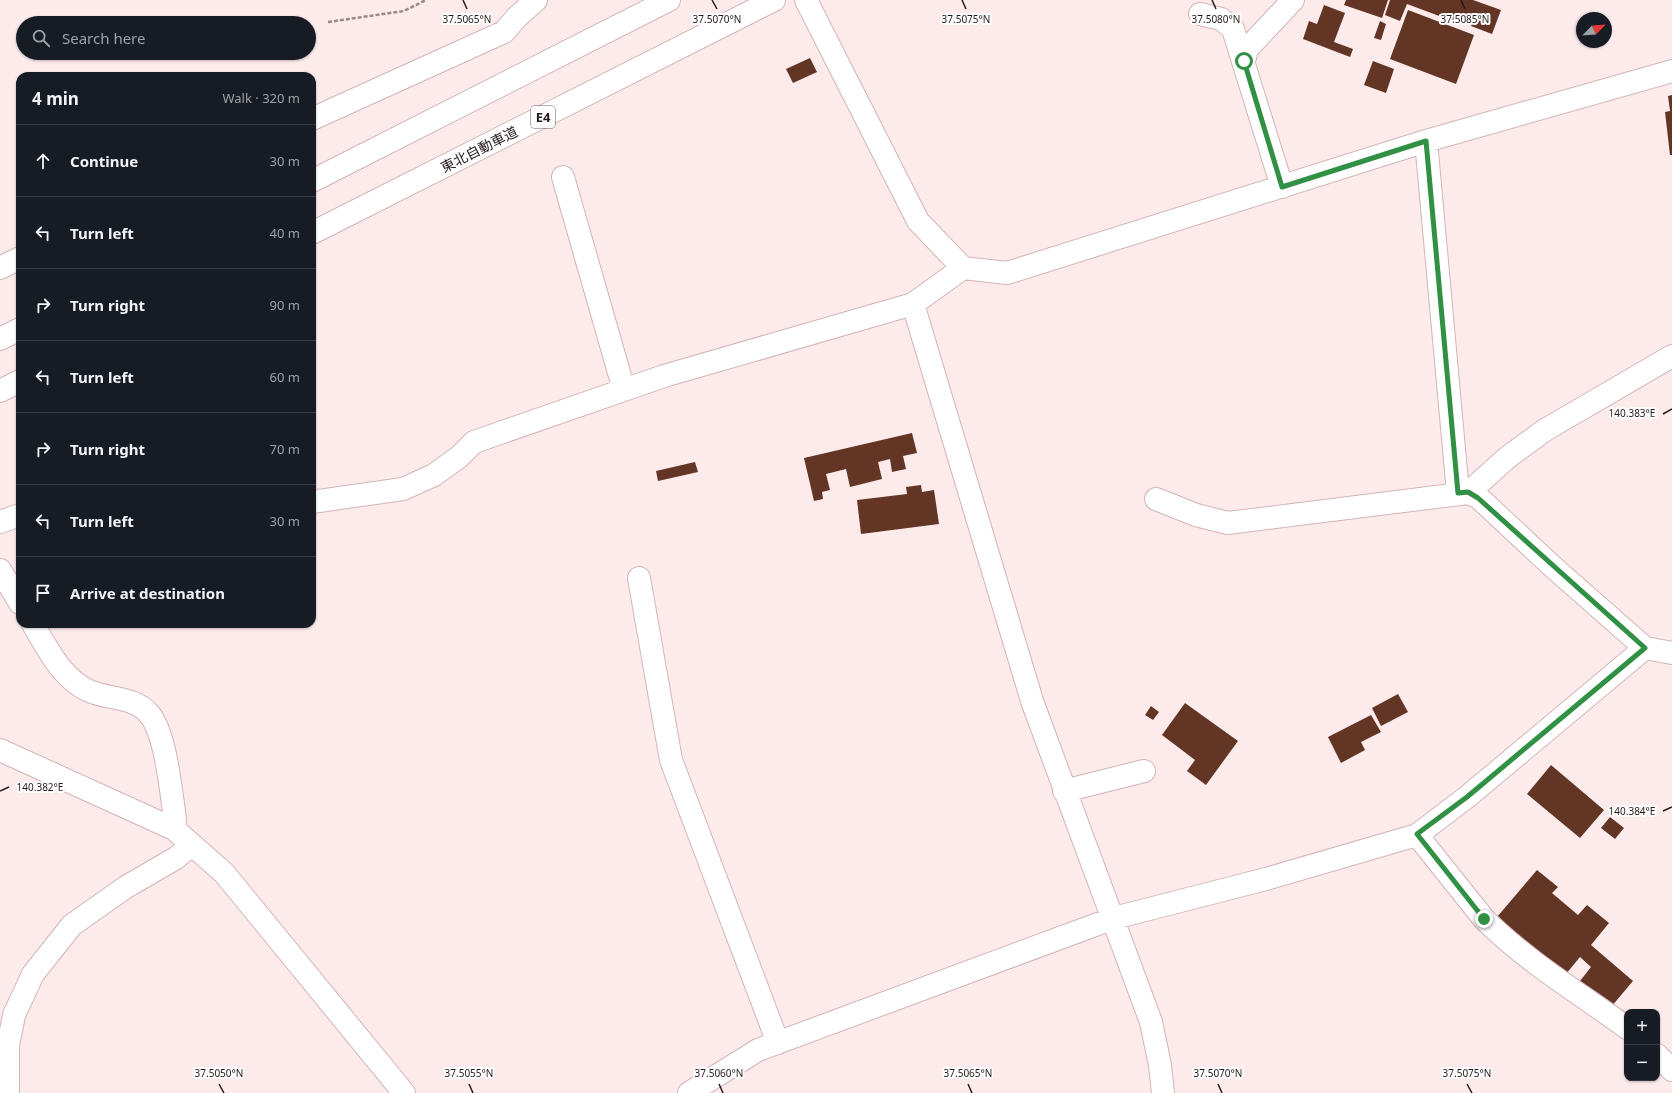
<!DOCTYPE html>
<meta charset="utf-8">
<style>
body{margin:0;font-family:"Noto Sans","Noto Sans JP",sans-serif;background:#20242c;color:#f1f3f6}
.controls{position:absolute;right:12px;bottom:12px;display:grid;overflow:hidden;border-radius:8px;box-shadow:0 1px 3px #0004}
.controls button{width:36px;height:36px;display:grid;place-items:center;padding:0;border:0;border-bottom:1px solid #363941;background:#171b24;color:#f1f3f6;font:20px sans-serif}
.compass{position:absolute;left:1576px;top:12px;width:36px;height:36px;border-radius:50%;background:#171b24;box-shadow:0 1px 3px #0004;rotate:65deg}
.stop{position:absolute;width:12px;height:12px;margin:-9px;border:3px solid #309043;border-radius:50%;background:#fff}
.stop.end{background:#309043;border-color:#fff;box-shadow:0 1px 4px #0008}
.list{margin:0;padding:0;list-style:none}
h2{display:flex;justify-content:space-between;align-items:center;height:52px;margin:0;padding:0 16px;font-size:17px}
h2 small{font-size:13px;font-weight:400;color:#9ea1a6}
.list li{display:grid;grid-template-columns:26px 1fr auto;gap:12px;align-items:center;box-sizing:border-box;height:72px;padding:0 16px;border-top:1px solid #363941}
.list b{display:block;font-size:15px;white-space:nowrap}
.list em{font-size:13px;font-style:normal;color:#9ea1a6}
.icon{flex:none;width:22px;height:22px;fill:none;stroke:currentColor;stroke-width:2;stroke-linecap:round;stroke-linejoin:round}
.map{position:relative;flex:none;width:1672px;height:1093px;overflow:hidden}
.search{position:absolute;background:#171b24;box-shadow:0 1px 3px #0004;left:16px;top:16px;width:300px;height:44px;display:flex;align-items:center;gap:10px;box-sizing:border-box;padding:0 14px;border-radius:22px;color:#9ea1a6;font-size:15px}
.panel{position:absolute;background:#171b24;box-shadow:0 1px 3px #0004;left:16px;top:72px;width:300px;height:556px;border-radius:12px}
.map>svg:first-child{display:block}
</style>
<div class="map">
<svg width="1672" height="1093" viewBox="0 0 1672 1093">
<rect width="100%" height="100%" fill="#fdebec"/>
<path fill="#633525" d="M 1346,0 L 1388,0 L 1382,18 L 1344,5 Z
M 1390,0 L 1473,0 L 1501,10 L 1492,34 L 1471,26 L 1474,20 L 1461,15 L 1458,23 L 1407,4 L 1400,21 L 1385,15 Z
M 1324,5 L 1345,13 L 1334,42 L 1353,49 L 1350,57 L 1303,39 L 1309,21 L 1317,24 Z
M 1408,10 L 1474,35 L 1456,84 L 1390,59 Z
M 1380,21 L 1386,24 L 1381,40 L 1374,38 Z
M 810,58 L 817,72 L 793,83 L 786,69 Z
M 1373,61 L 1394,69 L 1386,93 L 1364,85 Z
M 1672,95 L 1672,155 L 1670,155 L 1665,112 L 1670,111 L 1668,96 Z
M 912,433 L 917,453 L 903,456 L 906,469 L 892,472 L 890,459 L 878,462 L 882,479 L 850,487 L 846,469 L 826,474 L 830,490 L 822,492 L 823,499 L 814,501 L 804,458 Z
M 695,462 L 698,472 L 658,481 L 656,471 Z
M 921,485 L 922,492 L 934,490 L 939,524 L 861,534 L 857,500 L 907,494 L 906,487 Z
M 1398,694 L 1408,712 L 1381,726 L 1372,708 Z
M 1185,703 L 1238,741 L 1206,785 L 1187,771 L 1195,760 L 1162,735 Z
M 1151,706 L 1159,712 L 1153,720 L 1145,715 Z
M 1371,715 L 1381,732 L 1361,742 L 1365,750 L 1341,763 L 1328,737 Z
M 1551,765 L 1604,810 L 1580,838 L 1527,794 Z
M 1610,817 L 1624,828 L 1615,839 L 1601,828 Z
M 1537,870 L 1558,887 L 1552,893 L 1578,915 L 1587,905 L 1609,923 L 1591,945 L 1633,981 L 1611,1007 L 1580,981 L 1591,967 L 1580,957 L 1566,974 L 1497,917 Z"/>
<g fill="none" stroke-linecap="round" stroke-linejoin="round">
<defs>
<path id="minor" d="M 806,0 L 918,221 L 963,268 L 1007,273 L 1426,141 L 1672,71
M 1200,14 L 1221,19 L 1233,29 L 1282,187
M 1244,61 L 1247,49 L 1293,0
M 312,119 L 504,32 L 517,17 L 536,0
M 1426,141 L 1458,493
M 563,177 L 624,390
M 0,268 L 20,258
M 963,268 L 913,304 L 1032,701 L 1151,1022 L 1160,1065 L 1163,1093
M 1468,493 L 1508,457 L 1545,430 L 1672,356
M 1156,499 L 1196,515 L 1228,523 L 1468,493 L 1478,497 L 1553,567 L 1645,648
M 312,502 L 403,489 L 434,475 L 459,457 L 474,442 L 664,376 L 913,304
M 0,522 L 20,515
M 0,570 L 20,603
M 639,578 L 671,760 L 778,1043
M 33,624 C 47,648 62,679 89,691 C 110,700 135,696 150,715 C 166,735 171,792 175,819 L 174,829
M 0,750 L 174,829 L 224,873 L 404,1093
M 1064,791 L 1144,771
M 1417,835 L 1484,919 C 1526,961 1579,993 1627,1028
M 1657,1055 L 1672,1070
M 8,1093 L 8,1046 L 14,1015 L 33,974 L 72,925 L 126,887 L 176,858 L 191,845
M 689,1093 L 758,1050 L 1114,918 L 1266,879 L 1417,835 L 1467,797 L 1645,648 L 1672,653"/>
<path id="motorway" d="M 312,181 L 669,0
M 312,233 L 774,0
M 0,339 L 20,329
M 0,391 L 20,381"/>
</defs>
<use href="#minor" stroke="#d2b4b7" stroke-width="24"/>
<use href="#motorway" stroke="#d2b4b7" stroke-width="24"/>
<path stroke="#98898a" stroke-width="2.5" stroke-dasharray="4 2" stroke-linecap="butt" d="M 328,22 L 404,11 L 426,0"/>
<use href="#minor" stroke="#fff" stroke-width="22"/>
<use href="#motorway" stroke="#fff" stroke-width="22"/>
</g>
<g fill="none" stroke-linecap="round" stroke-linejoin="round">
<path stroke="#309043" stroke-width="5" d="M 1244,61 L 1282,187 L 1426,141 L 1458,493 L 1468,492 L 1478,498 L 1645,648 L 1467,797 L 1417,834 L 1484,919"/>
</g>
<path fill="none" stroke="#261b1c" stroke-width="1.5" d="M 463,0 L 467,9M 712,0 L 717,9M 962,0 L 966,9M 1212,0 L 1216,9M 1461,0 L 1465,9M 1663,414 L 1672,409M 0,791 L 9,787M 1663,811 L 1672,807M 219,1084 L 224,1093M 469,1084 L 473,1093M 719,1084 L 723,1093M 968,1084 L 972,1093M 1218,1084 L 1222,1093M 1467,1084 L 1472,1093"/>
<g text-anchor="middle" dominant-baseline="central" stroke-width="4" stroke-linejoin="round" paint-order="stroke">
<rect fill="#fdfdfd" stroke="#665f60" stroke-width="1" x="531" y="106" width="24" height="22" rx="3"/>
<g font-size="13" font-weight="bold" fill="#261b1c">
<text x="543" y="117">E4</text>
</g>
<g font-size="14" fill="#261b1c" stroke="#fdfdfd">
<text transform="translate(479 149) rotate(-27)">東北自動車道</text>
</g>
</g>
<g font-size="10" text-anchor="middle" fill="#261b1c" stroke="#fdfdfd" stroke-width="4" stroke-linejoin="round" paint-order="stroke">
<text x="467" y="23">37.5065°N</text>
<text x="717" y="23">37.5070°N</text>
<text x="966" y="23">37.5075°N</text>
<text x="1216" y="23">37.5080°N</text>
<text x="1465" y="23">37.5085°N</text>
<text x="1632" y="417">140.383°E</text>
<text x="40" y="791">140.382°E</text>
<text x="1632" y="815">140.384°E</text>
<text x="219" y="1077">37.5050°N</text>
<text x="469" y="1077">37.5055°N</text>
<text x="719" y="1077">37.5060°N</text>
<text x="968" y="1077">37.5065°N</text>
<text x="1218" y="1077">37.5070°N</text>
<text x="1467" y="1077">37.5075°N</text>
</g>
</svg>
<div class="controls">
<button>+</button>
<button>−</button>
</div>
<svg class="compass" viewBox="-18 -18 36 36"><path d="M0-13l5 13h-10z" fill="#e53935"/><path d="M0 13l5-13h-10z" fill="#9ea1a6"/></svg>
<div class="stop" style="left:1244px;top:61px"></div>
<div class="stop end" style="left:1484px;top:919px"></div>
<div class="search"><svg class="icon" aria-label="search" viewBox="0 0 24 24"><circle cx="10" cy="10" r="6"/><path d="M15 15l6 6"/></svg>Search here</div>
<section class="panel">
<h2>4 min<small>Walk · 320 m</small></h2>
<ul class="list">
<li><svg class="icon" aria-label="ahead" viewBox="0 0 24 24"><path d="M12 20V5M6 11l6-6 6 6"/></svg><div><b>Continue</b></div><em>30 m</em></li>
<li><svg class="icon" aria-label="left" viewBox="0 0 24 24"><path d="M17 20v-9H6M10 6l-5 5 5 5"/></svg><div><b>Turn left</b></div><em>40 m</em></li>
<li><svg class="icon" aria-label="right" viewBox="0 0 24 24"><path d="M7 20v-9h11M14 6l5 5-5 5"/></svg><div><b>Turn right</b></div><em>90 m</em></li>
<li><svg class="icon" aria-label="left" viewBox="0 0 24 24"><path d="M17 20v-9H6M10 6l-5 5 5 5"/></svg><div><b>Turn left</b></div><em>60 m</em></li>
<li><svg class="icon" aria-label="right" viewBox="0 0 24 24"><path d="M7 20v-9h11M14 6l5 5-5 5"/></svg><div><b>Turn right</b></div><em>70 m</em></li>
<li><svg class="icon" aria-label="left" viewBox="0 0 24 24"><path d="M17 20v-9H6M10 6l-5 5 5 5"/></svg><div><b>Turn left</b></div><em>30 m</em></li>
<li><svg class="icon" aria-label="arrive" viewBox="0 0 24 24"><path d="M6 21V4h12l-3 4 3 4H6"/></svg><div><b>Arrive at destination</b></div></li>
</ul>
</section>
</div>
